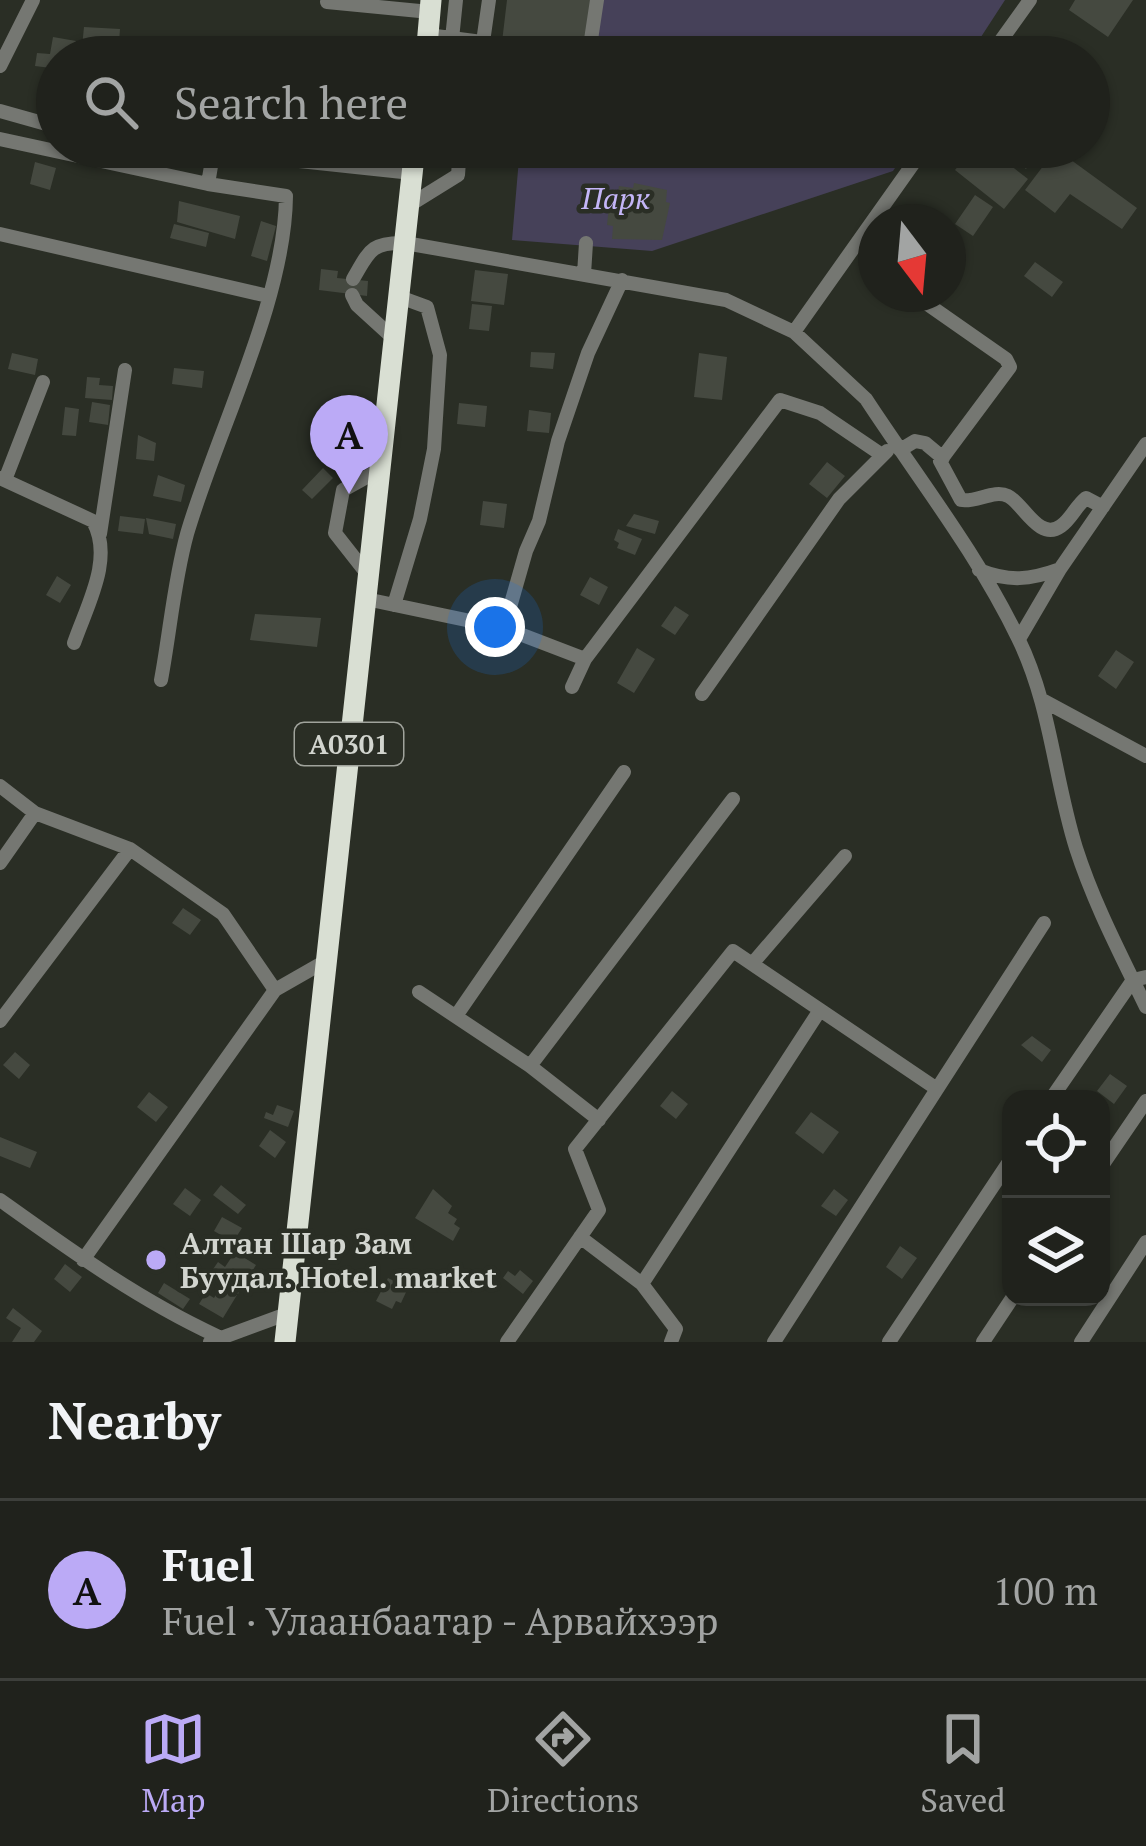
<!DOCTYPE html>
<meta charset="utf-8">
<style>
body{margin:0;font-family:"PT Serif",serif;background:#2d2f29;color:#f1f3f6}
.controls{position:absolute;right:36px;bottom:36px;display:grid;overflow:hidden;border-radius:24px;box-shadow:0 3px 9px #0004}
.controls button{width:108px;height:108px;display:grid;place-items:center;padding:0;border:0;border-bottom:3px solid #3d3f3b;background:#20221c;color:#f1f3f6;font:60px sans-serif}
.compass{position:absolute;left:858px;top:204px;width:108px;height:108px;border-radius:50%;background:#20221c;box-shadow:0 3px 9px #0004;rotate:164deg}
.you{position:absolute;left:495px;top:627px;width:42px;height:42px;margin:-30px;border:9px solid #fff;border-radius:50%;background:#1a73e8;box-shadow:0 0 0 18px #1a73e833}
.badge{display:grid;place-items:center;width:78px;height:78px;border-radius:50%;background:#bbaaf6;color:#111;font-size:39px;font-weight:700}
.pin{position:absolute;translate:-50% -99px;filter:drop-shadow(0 3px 6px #0008)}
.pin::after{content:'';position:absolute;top:63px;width:42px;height:36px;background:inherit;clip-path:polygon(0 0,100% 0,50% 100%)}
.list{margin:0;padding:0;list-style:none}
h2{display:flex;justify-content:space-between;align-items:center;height:156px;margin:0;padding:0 48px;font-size:51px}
h2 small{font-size:39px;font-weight:400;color:#a2a4a3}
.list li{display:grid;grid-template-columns:78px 1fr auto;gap:36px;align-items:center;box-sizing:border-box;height:180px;padding:0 48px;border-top:3px solid #3d3f3b}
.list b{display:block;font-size:45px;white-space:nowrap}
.list p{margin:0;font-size:39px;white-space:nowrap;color:#a2a4a3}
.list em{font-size:39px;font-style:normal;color:#a2a4a3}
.icon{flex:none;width:66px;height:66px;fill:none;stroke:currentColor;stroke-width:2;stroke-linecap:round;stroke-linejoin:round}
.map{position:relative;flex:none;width:1146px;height:1342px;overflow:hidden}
.search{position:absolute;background:#20221c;box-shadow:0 3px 9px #0004;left:36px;right:36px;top:36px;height:132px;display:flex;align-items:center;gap:30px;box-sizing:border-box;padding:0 42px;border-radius:66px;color:#a2a4a3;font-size:45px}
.sheet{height:336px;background:#20221c}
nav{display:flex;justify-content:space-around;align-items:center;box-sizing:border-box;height:168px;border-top:3px solid #3d3f3b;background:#20221c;font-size:33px;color:#a2a4a3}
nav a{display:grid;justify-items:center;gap:6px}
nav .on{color:#bbaaf6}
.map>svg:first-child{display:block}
</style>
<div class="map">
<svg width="1146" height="1342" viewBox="0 0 1146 1342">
<rect width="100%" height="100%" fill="#2a2e25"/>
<path fill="#464159" d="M 601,0 L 1005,0 L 968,57 L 592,57 Z
M 520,147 L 909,147 L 893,171 L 652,251 L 512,240 Z"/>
<path fill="#454940" d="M 507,0 L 592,0 L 587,50 L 502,42 Z
M 1075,0 L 1133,0 L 1108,37 L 1069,10 Z
M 84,27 L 120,29 L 118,57 L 81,57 Z
M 53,37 L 76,41 L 73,57 L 57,57 L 57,98 L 47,97 L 51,68 L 35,66 L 37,53 L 50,54 Z
M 974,147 L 987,147 L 1028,179 L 1004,209 L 955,170 Z
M 996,147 L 1042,147 L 1026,169 Z
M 1056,149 L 1137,208 L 1122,229 L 1070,194 L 1055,213 L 1025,190 Z
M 35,162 L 56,168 L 50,190 L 30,184 Z
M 634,183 L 667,190 L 666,202 L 670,203 L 662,240 L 612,239 L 613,226 L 607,225 L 610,197 L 617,198 L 619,186 L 633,188 Z
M 975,195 L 993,207 L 973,236 L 955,224 Z
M 179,201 L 240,216 L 235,239 L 177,222 Z
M 261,221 L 276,226 L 267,261 L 251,256 Z
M 174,224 L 209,233 L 206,247 L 170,238 Z
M 1035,262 L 1063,282 L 1052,297 L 1024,276 Z
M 321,269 L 338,271 L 337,278 L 368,281 L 367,296 L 319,290 Z
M 475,270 L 508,274 L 504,305 L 471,301 Z
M 472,304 L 492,306 L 489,331 L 469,329 Z
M 531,352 L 555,353 L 553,369 L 530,367 Z
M 12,353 L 38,359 L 35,375 L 8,369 Z
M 699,353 L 727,357 L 722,400 L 694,397 Z
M 174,368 L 204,371 L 202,388 L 172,384 Z
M 87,377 L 100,378 L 99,385 L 113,386 L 112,400 L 85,398 Z
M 92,402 L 110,405 L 108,425 L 89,422 Z
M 459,403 L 487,406 L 485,427 L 457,424 Z
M 65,407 L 79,409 L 76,436 L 62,435 Z
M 529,410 L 551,413 L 549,433 L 527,431 Z
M 138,435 L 156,443 L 154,461 L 136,459 Z
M 827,462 L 845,476 L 827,498 L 809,484 Z
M 323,468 L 333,478 L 312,499 L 302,490 Z
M 158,475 L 185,485 L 181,502 L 153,496 Z
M 483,501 L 507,504 L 504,528 L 480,525 Z
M 634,514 L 659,521 L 655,534 L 626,526 Z
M 120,516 L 145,519 L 143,534 L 118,531 Z
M 146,518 L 176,524 L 173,539 L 149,534 Z
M 618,529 L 642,539 L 635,555 L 617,548 L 619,543 L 614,540 Z
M 57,576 L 71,585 L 60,603 L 46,595 Z
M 590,577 L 608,587 L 599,605 L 580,595 Z
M 675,606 L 689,615 L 675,635 L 661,626 Z
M 255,614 L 321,618 L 317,647 L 250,640 Z
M 637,648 L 655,659 L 634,693 L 617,683 Z
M 1116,650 L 1134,662 L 1116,689 L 1098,676 Z
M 183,908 L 201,920 L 190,935 L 172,923 Z
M 1032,1036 L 1051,1050 L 1042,1062 L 1021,1045 Z
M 15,1052 L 30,1065 L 19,1079 L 3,1065 Z
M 1110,1074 L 1127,1086 L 1114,1104 L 1097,1091 Z
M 672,1091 L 688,1104 L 676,1119 L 660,1106 Z
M 149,1092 L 168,1107 L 156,1122 L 137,1107 Z
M 277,1105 L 294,1111 L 288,1127 L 264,1118 L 266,1112 L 273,1115 Z
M 811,1112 L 839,1132 L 823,1154 L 795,1133 Z
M 270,1130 L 286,1142 L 275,1158 L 259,1146 Z
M 0,1137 L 37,1152 L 30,1168 L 0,1156 Z
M 221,1185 L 246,1205 L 238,1214 L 213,1195 Z
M 185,1188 L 201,1200 L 190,1216 L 173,1204 Z
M 433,1189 L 452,1206 L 448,1213 L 457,1219 L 454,1224 L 460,1228 L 453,1241 L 415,1218 Z
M 834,1189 L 848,1200 L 836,1216 L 821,1206 Z
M 222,1217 L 242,1228 L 233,1242 L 214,1231 Z
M 900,1246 L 917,1258 L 902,1279 L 886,1267 Z
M 235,1252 L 256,1265 L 238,1294 L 209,1275 L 218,1262 L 225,1267 Z
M 65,1264 L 82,1277 L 70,1292 L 54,1279 Z
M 520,1270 L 533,1281 L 523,1294 L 503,1278 L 508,1271 L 515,1276 Z
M 388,1278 L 408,1288 L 401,1303 L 396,1301 L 392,1309 L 376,1301 Z
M 164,1283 L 190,1299 L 183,1309 L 158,1293 Z
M 221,1286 L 237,1295 L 223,1318 L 199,1304 L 206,1293 L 214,1298 Z
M 13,1308 L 42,1331 L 34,1342 L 12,1342 L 21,1328 L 6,1318 Z"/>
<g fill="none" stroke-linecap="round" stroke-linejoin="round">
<path stroke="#757772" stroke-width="14" d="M 327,2 L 430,12
M 428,35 L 585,55 L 589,53 L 597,0
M 452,39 L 456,0
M 483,42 L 489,0
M 989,57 L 1030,0
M 0,66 L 33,0
M 0,111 L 57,127
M 0,139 L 208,184
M 166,147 L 412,173
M 408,206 L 458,175 L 460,147
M 0,234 L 268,296
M 584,274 L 586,243
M 353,279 C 369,252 370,242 405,243 L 726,300 L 794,332 L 866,399 C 917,477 977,553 1018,638 C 1051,705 1054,778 1076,848 C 1094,904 1121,955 1146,1007
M 913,294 L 1006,359 L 1010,367 L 940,461 L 961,500 C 976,503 994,489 1008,496 C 1023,503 1039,542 1061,526 C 1071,519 1076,506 1086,498 L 1103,507
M 352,295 L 357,305 L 391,336
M 794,332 L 925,147
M 900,450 L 915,441 L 925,443 L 943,458
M 0,478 L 93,521 C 114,559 87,605 74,643
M 5,480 L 43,382
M 100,534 L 125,370
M 979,570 C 1009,582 1030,580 1060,569
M 368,575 L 335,533 L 343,490 L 381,469
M 366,599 L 504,628 L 585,659
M 394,605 L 420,519 L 434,449 L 440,355 L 427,307 L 397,296
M 504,628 L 526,551 L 539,521 L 558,441 L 588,353 L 622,280
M 1019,639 L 1060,569 L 1146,444
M 161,680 C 170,632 174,581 187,534 C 217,431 285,301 286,196 L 208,184 L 213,154
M 572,687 L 585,659 L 780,400 L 820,413 L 882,455
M 702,694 L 839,499 L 887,451
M 1044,701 L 1146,756
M 0,786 L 35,813 L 130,849 L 223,914 L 275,990
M 0,863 L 35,813
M 752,964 L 845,856
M 419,992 L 530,1066 L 599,1120
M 456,1016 L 624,772
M 0,1021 L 130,849
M 530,1066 L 733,799
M 1051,1099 L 1133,980 L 1146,977
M 1101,1167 L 1146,1101
M 0,1200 C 70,1250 139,1300 217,1336
M 580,1237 L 642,1284 L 676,1329 L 671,1342
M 83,1260 L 275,990 L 324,962
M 642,1284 L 820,1010
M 210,1342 L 289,1313
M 507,1342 L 599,1210 L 575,1149 L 733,951 L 937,1089
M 774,1342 L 1044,923
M 889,1342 L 1011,1159
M 983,1342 L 1013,1297
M 1081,1342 L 1146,1242"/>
<path stroke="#d9dfd3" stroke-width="21" d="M 426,57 L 431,0
M 285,1342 L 415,147"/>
</g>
<circle fill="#bbaaf6" stroke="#2a2e25" stroke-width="4.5" cx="156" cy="1260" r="12"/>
<g text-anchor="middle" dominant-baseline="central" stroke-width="9" stroke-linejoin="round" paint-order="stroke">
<rect fill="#2a2e25" stroke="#a0a39c" stroke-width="3" x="295" y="723" width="108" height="42" rx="9"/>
<g font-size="27" font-weight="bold" fill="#d2d5cf">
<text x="349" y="744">A0301</text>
</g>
<g font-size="30" font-style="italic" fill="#c4b6f7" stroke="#2a2e25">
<text x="616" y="198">Парк</text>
</g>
<g font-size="30" font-weight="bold" fill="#d2d5cf" stroke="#2a2e25" text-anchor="start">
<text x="180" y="1243">Алтан Шар Зам<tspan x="180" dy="34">Буудал. Hotel. market</tspan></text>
</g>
</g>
</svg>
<div class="controls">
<button><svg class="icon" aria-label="locate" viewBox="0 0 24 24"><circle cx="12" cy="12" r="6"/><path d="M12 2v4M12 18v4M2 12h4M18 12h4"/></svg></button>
<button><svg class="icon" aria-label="layers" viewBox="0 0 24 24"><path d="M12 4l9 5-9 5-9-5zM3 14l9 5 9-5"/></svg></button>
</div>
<svg class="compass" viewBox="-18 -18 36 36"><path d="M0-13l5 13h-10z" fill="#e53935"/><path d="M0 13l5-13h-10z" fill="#a2a4a3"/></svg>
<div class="you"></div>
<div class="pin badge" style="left:349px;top:494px">A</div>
<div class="search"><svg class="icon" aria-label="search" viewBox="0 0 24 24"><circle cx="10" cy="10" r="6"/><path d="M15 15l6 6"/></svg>Search here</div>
</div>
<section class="sheet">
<h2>Nearby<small></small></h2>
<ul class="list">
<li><span class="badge">A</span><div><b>Fuel</b><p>Fuel · Улаанбаатар - Арвайхээр</p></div><em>100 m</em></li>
</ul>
</section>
<nav>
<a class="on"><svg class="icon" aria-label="map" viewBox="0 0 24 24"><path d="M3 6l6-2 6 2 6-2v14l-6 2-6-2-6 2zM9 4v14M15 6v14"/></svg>Map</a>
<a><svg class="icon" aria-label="directions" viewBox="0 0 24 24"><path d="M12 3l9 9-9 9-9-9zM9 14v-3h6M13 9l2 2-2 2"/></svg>Directions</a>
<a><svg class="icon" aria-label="saved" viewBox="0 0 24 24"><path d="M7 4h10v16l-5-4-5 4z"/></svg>Saved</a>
</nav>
